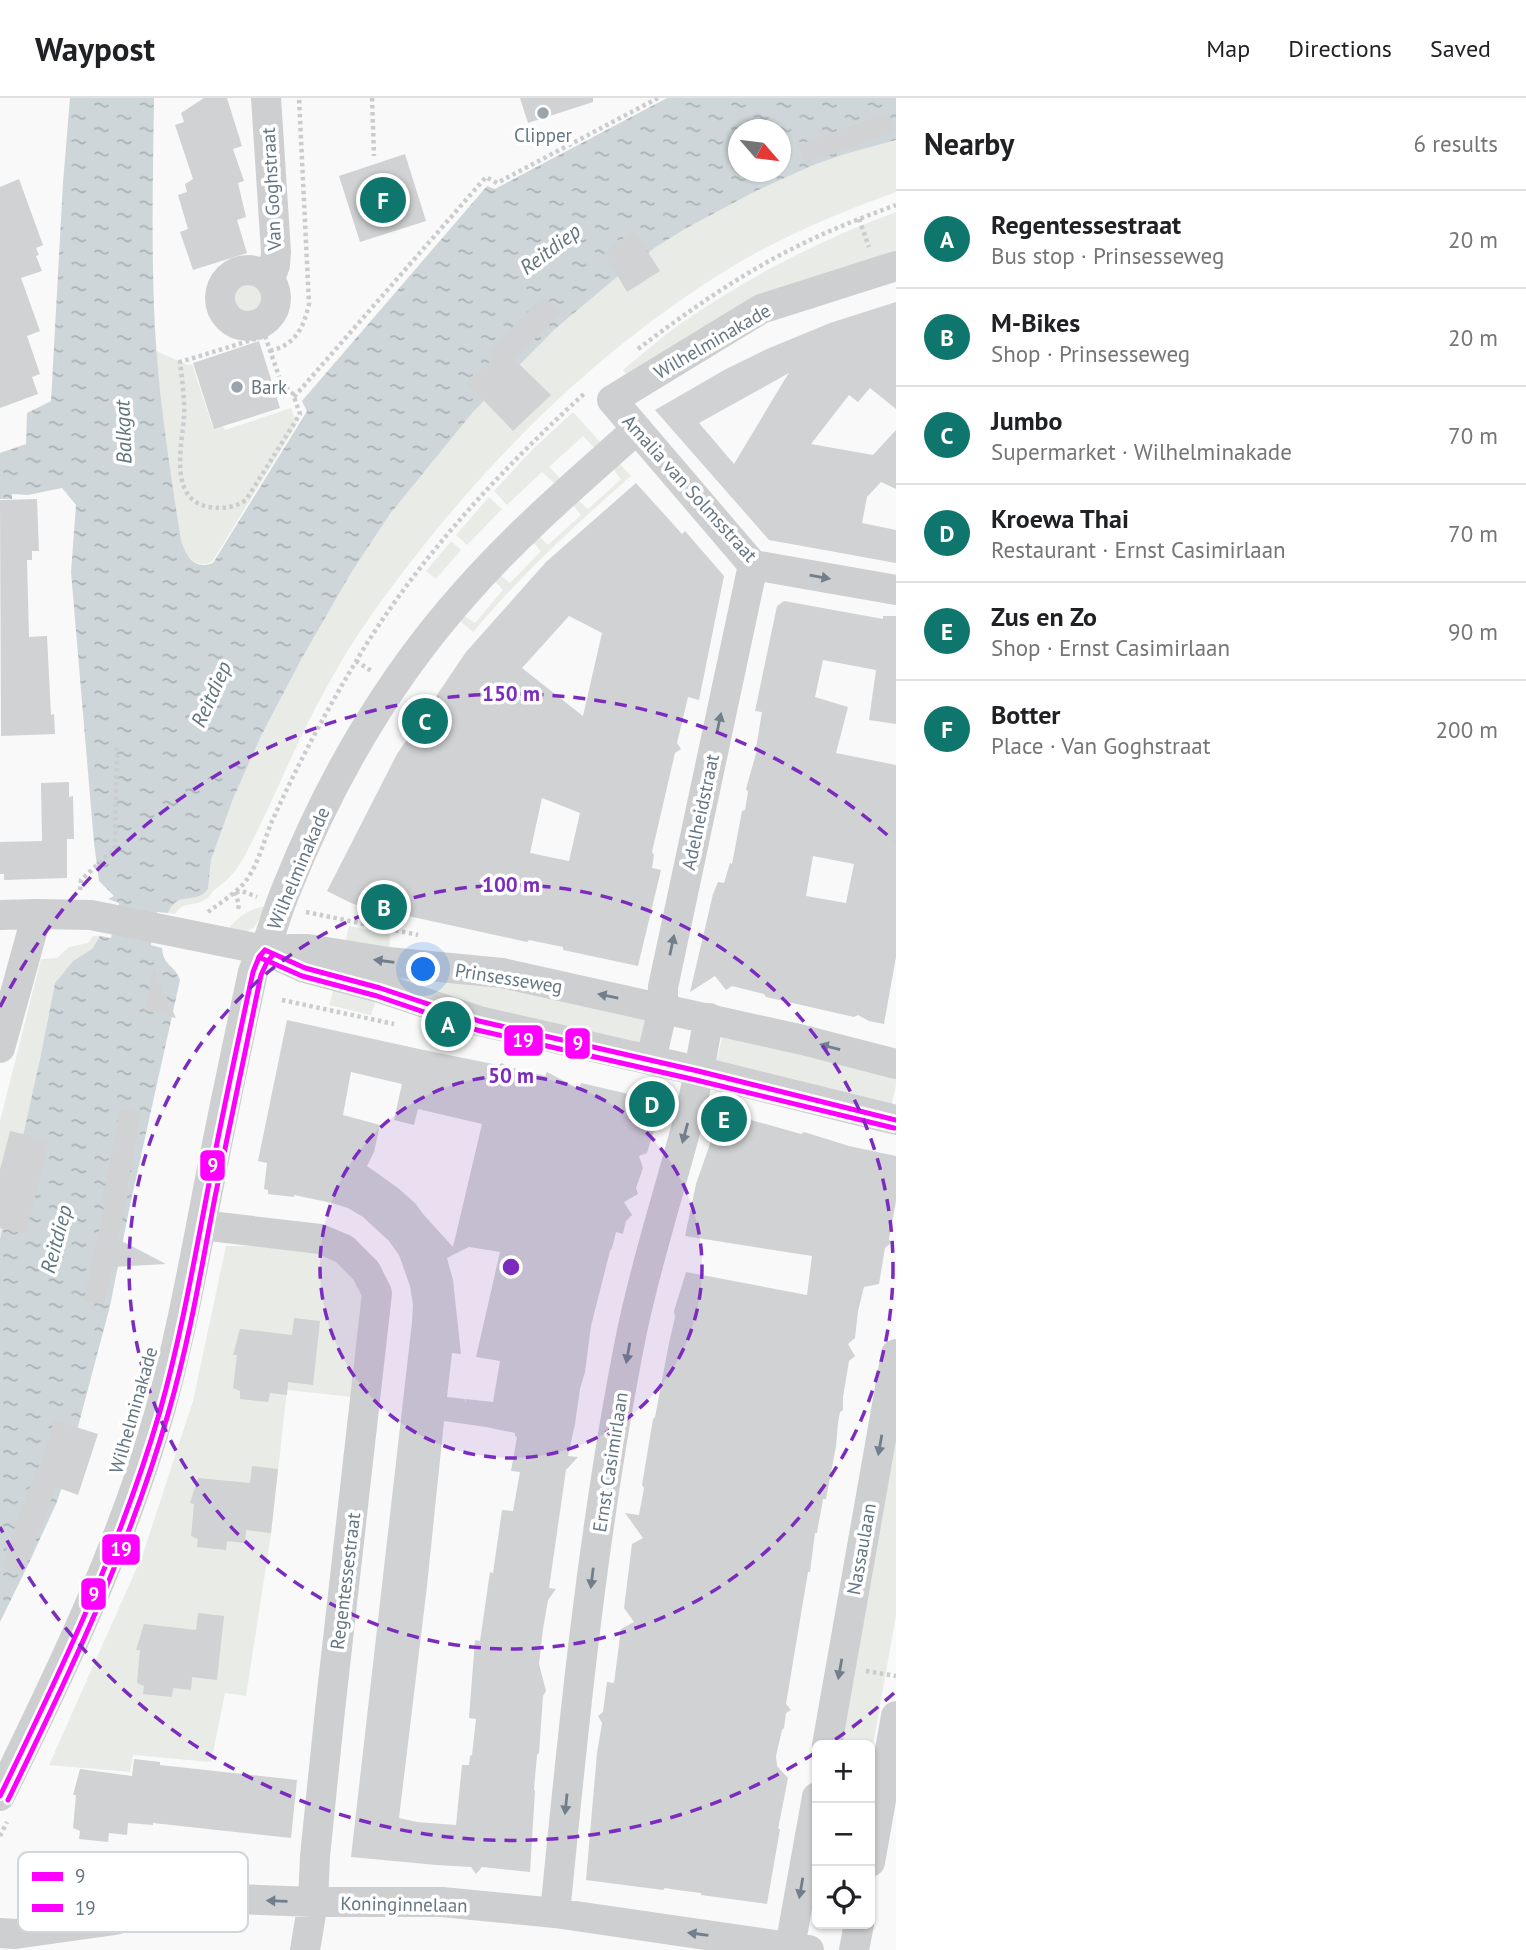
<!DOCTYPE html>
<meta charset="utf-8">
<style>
body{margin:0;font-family:"PT Sans",sans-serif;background:#f2f2f2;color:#202124}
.controls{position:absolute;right:21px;bottom:21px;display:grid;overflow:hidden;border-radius:10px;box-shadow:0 2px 5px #0004}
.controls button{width:63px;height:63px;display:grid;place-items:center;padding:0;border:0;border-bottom:2px solid #e0e0e0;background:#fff;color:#202124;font:35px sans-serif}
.compass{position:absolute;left:728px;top:21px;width:63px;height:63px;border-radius:50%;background:#fff;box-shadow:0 2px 5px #0004;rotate:118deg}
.you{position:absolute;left:424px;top:872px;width:24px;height:24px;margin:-18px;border:5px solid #fff;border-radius:50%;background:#1a73e8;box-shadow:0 0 0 10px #1a73e833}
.badge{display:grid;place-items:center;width:46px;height:46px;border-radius:50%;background:#0f766e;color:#fff;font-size:23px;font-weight:700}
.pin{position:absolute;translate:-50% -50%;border:4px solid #fff;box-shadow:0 2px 7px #0006}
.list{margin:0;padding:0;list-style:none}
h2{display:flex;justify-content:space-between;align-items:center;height:91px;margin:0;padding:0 28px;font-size:30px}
h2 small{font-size:23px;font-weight:400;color:#757577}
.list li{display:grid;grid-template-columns:46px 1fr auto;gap:21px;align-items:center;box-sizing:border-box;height:98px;padding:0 28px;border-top:2px solid #e0e0e0}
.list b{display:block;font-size:26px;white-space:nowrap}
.list p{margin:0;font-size:23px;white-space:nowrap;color:#757577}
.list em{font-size:23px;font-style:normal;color:#757577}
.icon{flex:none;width:38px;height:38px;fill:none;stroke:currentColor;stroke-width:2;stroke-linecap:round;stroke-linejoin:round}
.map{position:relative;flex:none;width:896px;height:1852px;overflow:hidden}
header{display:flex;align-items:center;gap:42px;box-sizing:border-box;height:98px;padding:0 35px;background:#fff;border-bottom:2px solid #e0e0e0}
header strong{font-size:33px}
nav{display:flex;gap:38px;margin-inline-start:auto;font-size:24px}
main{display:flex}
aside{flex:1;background:#fff}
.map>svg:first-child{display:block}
</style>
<header>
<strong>Waypost</strong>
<nav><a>Map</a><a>Directions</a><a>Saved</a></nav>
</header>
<main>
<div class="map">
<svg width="896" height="1852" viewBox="0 0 896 1852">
<defs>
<pattern id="water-ripples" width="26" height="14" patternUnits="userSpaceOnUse" patternTransform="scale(1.75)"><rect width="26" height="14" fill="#ced6d9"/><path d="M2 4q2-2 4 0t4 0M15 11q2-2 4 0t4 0" fill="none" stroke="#abb2b5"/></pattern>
</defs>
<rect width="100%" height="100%" fill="#f9f9f9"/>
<path fill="#e8ebe6" d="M 896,42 L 896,94 C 838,115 781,139 728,171 C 608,245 504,345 417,456 C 389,492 361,529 338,569 C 325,592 312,615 301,639 C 282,678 265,720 244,759 C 237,772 229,781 217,790 C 212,792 211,798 206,801 C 195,809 182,803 175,816 L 168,815 C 174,799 193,797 208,791 L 211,762 L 233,701 L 262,636 L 302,560 L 351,475 L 390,416 L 473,314 L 555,231 L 629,169 L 656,149 L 685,131 L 752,95 L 811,68 L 842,57 Z
M 896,114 L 896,159 L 626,276 L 623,272 C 640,258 656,244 673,231 C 742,182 817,143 896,114 Z
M230 201a18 18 0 1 1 36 0a18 18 0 1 1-36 0Z
M 156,253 L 188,267 L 192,266 L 213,330 L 222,327 L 225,332 L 291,310 L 297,326 L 212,464 C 193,471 186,457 180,442 L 166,352 Z
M 573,314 L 603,347 L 596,352 L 583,338 L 549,369 L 561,381 L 555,386 L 542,374 L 507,407 L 494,393 L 532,352 Z
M 619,365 L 631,378 C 575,427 521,477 473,534 L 459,522 L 463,517 L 475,525 L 503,492 L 493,481 L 499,476 L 510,485 L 541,453 L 532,443 L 538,437 L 548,447 L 581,417 L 572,406 L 577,401 L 588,411 L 621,381 L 612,370 Z
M 489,399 L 502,411 L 467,447 L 456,437 Z
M 451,443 L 461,452 L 436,481 L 426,473 Z
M 266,808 C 255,829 254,838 228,832 C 238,818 249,811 266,808 Z
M 349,828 L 390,836 L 389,857 L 344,850 Z
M 93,838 L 100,838 L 92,851 L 73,863 L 55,885 L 40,961 L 0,1141 L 0,1023 L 41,861 L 57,860 L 69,849 L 88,845 Z
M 344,865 L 428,875 L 648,919 L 642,947 L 481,916 Z
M 335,887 L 378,897 L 371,917 L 329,907 Z
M 724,931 L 896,974 L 896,987 L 890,1013 L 715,971 Z
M 302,1147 L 325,1155 L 351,1173 L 363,1198 L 353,1299 L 287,1292 L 271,1436 L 246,1598 L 225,1595 L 211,1664 L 133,1657 L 130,1674 L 49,1667 L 143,1456 L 193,1303 L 226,1148 Z
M 896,1310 L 896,1517 L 870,1664 L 870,1647 L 838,1647 Z"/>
<path fill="url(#water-ripples)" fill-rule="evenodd" d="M 70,0 L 154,0 C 153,77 151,154 155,230 C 159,302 170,372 181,443 C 187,459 194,472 213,465 L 307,313 L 302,303 L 487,88 L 495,91 L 667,0 L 896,0 L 896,42 L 842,57 L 811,68 L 752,95 L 685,131 L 656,149 L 629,169 L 555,231 L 473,314 L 390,416 L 351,475 L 302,560 L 262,636 L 233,701 L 211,762 L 208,791 C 195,808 178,791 168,815 L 157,814 L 151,847 L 162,850 C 163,868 175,867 180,882 L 129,1112 L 110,1208 L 62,1389 L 56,1406 L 29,1465 L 0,1524 L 0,1141 L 40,961 L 55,885 L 73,863 L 92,851 L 100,838 L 111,840 L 119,805 L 108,801 L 114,798 L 99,783 L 94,745 L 71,474 L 76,407 L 62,390 L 28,397 L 12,396 L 12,401 L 0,401 L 0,355 L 26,346 L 27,315 L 51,303 L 63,85 ZM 738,32 L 780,32 L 780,74 L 738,74 Z"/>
<path fill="#d0d2d3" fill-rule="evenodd" d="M 204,0 L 227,0 L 242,48 L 233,51 L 244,83 L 238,85 L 246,119 L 237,122 L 247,155 L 193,172 L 180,134 L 188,131 L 178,97 L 187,94 L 185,86 L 193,81 L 175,27 L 184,24 L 181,15 Z
M 520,0 L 593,0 L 593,4 L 528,25 Z
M 888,15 L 895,33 L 805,66 L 798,47 Z
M 405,56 L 426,123 L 360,144 L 339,78 Z
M 19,81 L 43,147 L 36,150 L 39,157 L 36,158 L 42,173 L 21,180 L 40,233 L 27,238 L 40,276 L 32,279 L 38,296 L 0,310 L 0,89 Z
M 634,132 L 660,173 L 627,194 L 604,155 Z
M 544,198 L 561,215 L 514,261 L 551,297 L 513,333 L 468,286 L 494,259 L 488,253 Z
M 896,204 L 896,311 L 870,290 L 858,304 L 849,297 L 811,346 L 873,357 L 896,332 L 896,391 L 881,384 L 867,399 L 862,425 L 896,432 L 896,465 L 769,442 L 655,312 L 726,271 L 767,251 L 830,225 ZM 789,275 L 785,281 L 734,366 L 699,325 Z
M 259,243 L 280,310 L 214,331 L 193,265 Z
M 636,385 L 682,436 L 685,433 L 724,478 L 699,602 L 688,599 L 677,645 L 681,651 L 675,655 L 652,754 L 654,757 L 652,770 L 661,772 L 638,868 L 563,852 L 563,849 L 529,842 L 527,844 L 353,806 L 327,793 L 397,656 L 466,554 L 546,464 ZM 569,518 L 602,535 L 583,618 L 522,570 ZM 542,700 L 580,715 L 569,763 L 530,755 Z
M 37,401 L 39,453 L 32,453 L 32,462 L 27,462 L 29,539 L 47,538 L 51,617 L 54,616 L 55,636 L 1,638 L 0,402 Z
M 784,503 L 883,521 L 883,518 L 896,518 L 896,626 L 869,622 L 876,572 L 823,562 L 815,599 L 848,609 L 836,655 L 896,667 L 896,859 L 884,926 L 869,923 L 858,917 L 854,919 L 766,899 L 764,896 L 732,888 L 726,892 L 715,878 L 690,894 L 713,796 L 718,784 L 724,785 L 730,765 L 732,766 L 742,713 L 745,712 L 748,694 L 746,691 L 757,652 L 756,650 L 762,614 L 755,613 L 777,508 ZM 813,758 L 854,766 L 846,805 L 806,798 Z
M 69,684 L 69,699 L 73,698 L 74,741 L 67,741 L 67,780 L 4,782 L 4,776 L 0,776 L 0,744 L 42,743 L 41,685 Z
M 154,871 L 176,920 L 144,912 Z
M 287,922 L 419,951 L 498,967 L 502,965 L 509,969 L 545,978 L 547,974 L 579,991 L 581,985 L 663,1004 L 647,1055 L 639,1058 L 643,1070 L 636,1090 L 638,1096 L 624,1104 L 632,1117 L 626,1123 L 623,1136 L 616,1134 L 612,1150 L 610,1153 L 591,1228 L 585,1274 L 580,1291 L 575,1326 L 568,1358 L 578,1359 L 566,1372 L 549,1490 L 556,1491 L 548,1502 L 543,1531 L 539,1566 L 546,1593 L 543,1598 L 539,1655 L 537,1657 L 534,1691 L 535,1693 L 530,1774 L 482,1769 L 476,1776 L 471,1769 L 436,1767 L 351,1759 L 412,1224 L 413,1207 L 410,1188 L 399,1157 L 389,1143 L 363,1119 L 348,1110 L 332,1105 L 294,1097 L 294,1099 L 268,1096 L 268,1092 L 264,1091 L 267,1065 L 258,1063 ZM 351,974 L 402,986 L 394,1022 L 414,1027 L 418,1011 L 482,1026 L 453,1149 L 423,1116 L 415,1105 L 398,1090 L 367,1068 L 374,1054 L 380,1027 L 343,1017 ZM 469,1149 L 500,1154 L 476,1259 L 500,1263 L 493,1304 L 466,1301 L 466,1305 L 465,1301 L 447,1299 L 452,1255 L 461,1256 L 453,1182 L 447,1160 ZM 444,1323 L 486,1329 L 515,1335 L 515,1338 L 517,1339 L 511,1373 L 520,1374 L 513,1413 L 502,1412 L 493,1475 L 490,1474 L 480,1543 L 475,1542 L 469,1620 L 476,1621 L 472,1657 L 470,1658 L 469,1667 L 462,1667 L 456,1727 L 417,1724 L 399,1720 L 427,1488 Z
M 120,1011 L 141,1015 L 127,1090 L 129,1091 L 118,1141 L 166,1166 L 112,1169 L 104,1207 L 84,1202 L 105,1104 L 102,1104 Z
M 726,1015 L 801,1036 L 804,1034 L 849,1048 L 896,1058 L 896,1103 L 889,1141 L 891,1145 L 885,1150 L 879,1186 L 864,1189 L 858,1213 L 855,1240 L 848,1246 L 855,1258 L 849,1263 L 843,1299 L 843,1312 L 840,1314 L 838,1325 L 836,1348 L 826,1401 L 823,1401 L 817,1435 L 815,1435 L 810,1474 L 808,1474 L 786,1606 L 791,1612 L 786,1615 L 784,1630 L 782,1632 L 776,1658 L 777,1668 L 788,1680 L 778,1731 L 780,1731 L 767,1806 L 701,1797 L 701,1795 L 677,1792 L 665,1790 L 663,1792 L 586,1782 L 597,1655 L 602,1625 L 598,1618 L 603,1614 L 607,1584 L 614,1585 L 621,1531 L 634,1524 L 624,1510 L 632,1446 L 643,1440 L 625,1415 L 639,1417 L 644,1390 L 642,1387 L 653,1321 L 655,1319 L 669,1245 L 675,1219 L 674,1213 L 686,1174 L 807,1197 L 812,1158 L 685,1138 L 696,1086 L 719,1020 Z
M 10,1033 L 49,1042 L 26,1136 L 0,1130 L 0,1072 Z
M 294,1220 L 320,1223 L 313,1287 L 288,1284 L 287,1297 L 270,1295 L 268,1304 L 240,1301 L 240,1293 L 233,1290 L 237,1257 L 233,1257 L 240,1231 L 292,1237 Z
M 54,1322 L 98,1336 L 78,1397 L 56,1389 L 22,1478 L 2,1469 L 9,1453 L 6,1452 L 39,1366 L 41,1367 Z
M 252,1368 L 278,1371 L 271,1435 L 246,1432 L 245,1445 L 227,1443 L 226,1452 L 197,1449 L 198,1441 L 191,1438 L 194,1406 L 190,1405 L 198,1380 L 250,1385 Z
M 198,1515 L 224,1518 L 217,1582 L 192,1579 L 191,1592 L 173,1590 L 172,1599 L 143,1596 L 144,1588 L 137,1585 L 140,1552 L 136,1552 L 144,1526 L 196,1532 Z
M 134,1661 L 160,1664 L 160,1667 L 297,1682 L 291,1740 L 153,1725 L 153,1727 L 128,1725 L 127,1737 L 109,1735 L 108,1744 L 79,1741 L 80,1733 L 73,1730 L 76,1697 L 73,1697 L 80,1671 L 132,1678 Z"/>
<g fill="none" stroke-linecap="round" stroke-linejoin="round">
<path stroke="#cbcccd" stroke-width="4.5" stroke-dasharray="3.5 3.5" stroke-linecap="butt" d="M 372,0 L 374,58
M 859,121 L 869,149
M 265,238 L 281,284 L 293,296 L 300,316 L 246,402 C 234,410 223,411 209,409 C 168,402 182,347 184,319 C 185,301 182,282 180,264 Z
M 638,251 C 691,211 745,173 806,144 C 835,130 866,118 896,107
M 270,253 C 296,246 303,231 309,206 L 299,0
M 294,299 L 486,79 L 497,85 L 658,0
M 356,563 L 373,574
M 80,792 L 81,782 L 115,750 L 117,647
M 235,794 L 239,807 L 238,811
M 236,794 L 242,793 L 257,799
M 208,814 C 220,805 235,796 245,784 C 259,766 264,741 273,721 C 297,668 325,615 355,565 C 414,465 499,373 585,295
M 306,814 L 418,837
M 282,902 L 394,926
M 866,1573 L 896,1578
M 0,1738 L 7,1724"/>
<path stroke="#cecfd0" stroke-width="30" d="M 266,0 L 276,154 L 275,167 L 270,181
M 896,168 L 761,211 L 612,302 L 753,467 L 896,492
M220 200a28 28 0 1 1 56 0a28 28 0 1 1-56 0Z
M 0,817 L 37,816 L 91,817 L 265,852 L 305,870 L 380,890 L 479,923 L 698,973 L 896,1022
M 290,851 L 308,851 L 388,864 L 502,875 L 803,942 L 896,966
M 0,950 L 37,816
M 651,962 L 663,910 L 663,889 L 753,467
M 201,1127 L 320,1141 L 344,1151 L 366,1173 L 377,1195 L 330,1612 L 315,1758 L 313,1804 L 305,1852
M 827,1647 L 896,1256
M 0,1698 C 61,1574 122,1447 160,1313 C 177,1252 189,1190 201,1128 C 217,1043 235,958 253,874 L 259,859 L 265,852 C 272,832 278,811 286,792 C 329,684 389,580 467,493 C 519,434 579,383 637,331
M 870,1764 L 896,1618
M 555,1815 C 574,1622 593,1429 631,1238 C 646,1164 670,1092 689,1019 C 698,986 702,953 709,920
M 0,1835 L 15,1836 L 115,1822 L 164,1807 L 211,1800 L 313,1804 L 442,1804 L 555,1815 L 809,1852
M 790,1849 L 817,1699
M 854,1852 L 859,1826"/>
<defs>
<path id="bus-1" d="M 265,852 L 305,870 L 380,890 L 479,923 L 698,973 L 896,1022
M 0,1698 C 61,1573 121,1447 160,1313 C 180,1242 193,1169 207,1096 C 221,1022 237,948 253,874 L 259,859 L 265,852"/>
<path id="bus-2" d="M 261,860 L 302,878 L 377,898 L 477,932 L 696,982 L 894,1030
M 8,1702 C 69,1577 129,1451 168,1316 C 189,1245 201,1172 215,1099 C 230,1025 246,951 261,877 L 267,864 L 272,858"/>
</defs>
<use href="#bus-1" stroke="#fff" stroke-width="10"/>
<use href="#bus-2" stroke="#fff" stroke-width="10"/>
<use href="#bus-1" stroke="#f0f" stroke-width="5"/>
<use href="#bus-2" stroke="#f0f" stroke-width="5"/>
</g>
<defs><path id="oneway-solid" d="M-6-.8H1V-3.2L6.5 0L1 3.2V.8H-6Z" transform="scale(1.75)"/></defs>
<g fill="#707f8b">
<use href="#oneway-solid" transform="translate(820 479) rotate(10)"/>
<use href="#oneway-solid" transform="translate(719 625) rotate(-78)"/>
<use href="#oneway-solid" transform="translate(672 847) rotate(-78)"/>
<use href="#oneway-solid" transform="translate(384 863) rotate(-172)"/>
<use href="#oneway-solid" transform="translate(608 898) rotate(-168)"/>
<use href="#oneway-solid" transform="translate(830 949) rotate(-165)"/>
<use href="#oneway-solid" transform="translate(685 1035) rotate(105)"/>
<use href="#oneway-solid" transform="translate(628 1255) rotate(100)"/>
<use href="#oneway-solid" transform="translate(880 1347) rotate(100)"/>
<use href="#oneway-solid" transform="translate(592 1480) rotate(97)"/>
<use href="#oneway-solid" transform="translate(840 1571) rotate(100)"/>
<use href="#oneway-solid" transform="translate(566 1706) rotate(96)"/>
<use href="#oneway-solid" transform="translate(801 1790) rotate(100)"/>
<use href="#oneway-solid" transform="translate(277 1803) rotate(-178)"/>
<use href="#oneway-solid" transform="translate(698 1836) rotate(-172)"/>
</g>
<circle cx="511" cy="1169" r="191" fill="#7b2cbf" fill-opacity=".12"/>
<g fill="none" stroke="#7b2cbf" stroke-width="3.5" stroke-dasharray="12 9">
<circle cx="511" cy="1169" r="191"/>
<circle cx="511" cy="1169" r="382"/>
<path d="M894 1595A573 573 0 0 1 827 1647M815 1655A573 573 0 0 1 0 1429M0 909A573 573 0 0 1 894 743"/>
</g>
<g fill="#99a4ac" stroke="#fff" stroke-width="2.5">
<circle cx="543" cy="15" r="7"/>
<circle cx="237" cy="289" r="7"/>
</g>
<g text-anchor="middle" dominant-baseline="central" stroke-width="7" stroke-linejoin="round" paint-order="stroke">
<g font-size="19" fill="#657683" stroke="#fff">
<text x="543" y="37">Clipper</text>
<text x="251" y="289" text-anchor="start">Bark</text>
</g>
<g font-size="19" fill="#657683" stroke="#fff">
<text transform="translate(271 91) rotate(-93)">Van Goghstraat</text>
<text transform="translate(712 243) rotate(-30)">Wilhelminakade</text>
<text transform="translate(690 390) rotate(48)">Amalia van Solmsstraat</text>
<text transform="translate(700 714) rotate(-78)">Adelheidstraat</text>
<text transform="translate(298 770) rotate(-67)">Wilhelminakade</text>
<text transform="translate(509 880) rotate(9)">Prinsesseweg</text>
<text transform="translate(133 1312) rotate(-74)">Wilhelminakade</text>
<text transform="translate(610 1364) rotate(-81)">Ernst Casimirlaan</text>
<text transform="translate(861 1451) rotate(-80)">Nassaulaan</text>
<text transform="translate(345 1483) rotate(-83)">Regentessestraat</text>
<text transform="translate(404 1806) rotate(1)">Koninginnelaan</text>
</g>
<g font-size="21" font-style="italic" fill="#60757c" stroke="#fff">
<text transform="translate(550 151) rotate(-37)">Reitdiep</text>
<text transform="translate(123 334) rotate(-92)">Balkgat</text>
<text transform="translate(211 596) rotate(-66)">Reitdiep</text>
<text transform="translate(56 1141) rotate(-75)">Reitdiep</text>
</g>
</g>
<rect x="18" y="1754" width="230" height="80" rx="10" fill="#fff" stroke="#d1d6da" stroke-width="2"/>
<rect x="32" y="1774" width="31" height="9" fill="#f0f"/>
<rect x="32" y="1806" width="31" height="8" fill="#f0f"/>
<g font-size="19" fill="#657683">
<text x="75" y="1785">9</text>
<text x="75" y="1817">19</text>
</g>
<circle cx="511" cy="1169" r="10" fill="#7b2cbf" stroke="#fff" stroke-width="3.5"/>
<g font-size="21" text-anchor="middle" font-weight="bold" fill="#7b2cbf" stroke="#fff" stroke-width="7" stroke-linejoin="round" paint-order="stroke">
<text x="511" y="603">150 m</text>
<text x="511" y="794">100 m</text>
<text x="511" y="985">50 m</text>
</g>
<g stroke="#fff" stroke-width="2.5">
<rect x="503" y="926" width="41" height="33" rx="7" fill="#f0f"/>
<rect x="564" y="929" width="27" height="33" rx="7" fill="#f0f"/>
<rect x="199" y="1051" width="27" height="33" rx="7" fill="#f0f"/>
<rect x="101" y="1435" width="40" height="33" rx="7" fill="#f0f"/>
<rect x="80" y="1479" width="27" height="34" rx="7" fill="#f0f"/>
</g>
<g font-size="19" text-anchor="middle" font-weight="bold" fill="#fff">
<text x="523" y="949">19</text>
<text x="578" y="952">9</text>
<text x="213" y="1074">9</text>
<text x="121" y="1458">19</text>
<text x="94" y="1503">9</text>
</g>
</svg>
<div class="controls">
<button>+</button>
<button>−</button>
<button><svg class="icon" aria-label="locate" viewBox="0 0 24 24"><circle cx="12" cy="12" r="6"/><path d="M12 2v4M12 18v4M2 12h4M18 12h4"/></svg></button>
</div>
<svg class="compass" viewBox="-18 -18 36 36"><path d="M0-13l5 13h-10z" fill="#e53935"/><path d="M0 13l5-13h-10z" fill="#757577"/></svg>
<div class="you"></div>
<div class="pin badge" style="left:448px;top:926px">A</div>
<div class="pin badge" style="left:384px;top:809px">B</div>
<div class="pin badge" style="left:425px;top:623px">C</div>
<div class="pin badge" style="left:652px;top:1006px">D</div>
<div class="pin badge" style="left:724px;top:1021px">E</div>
<div class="pin badge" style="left:383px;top:102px">F</div>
</div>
<aside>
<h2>Nearby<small>6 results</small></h2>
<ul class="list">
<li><span class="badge">A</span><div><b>Regentessestraat</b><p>Bus stop · Prinsesseweg</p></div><em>20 m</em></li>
<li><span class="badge">B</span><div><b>M-Bikes</b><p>Shop · Prinsesseweg</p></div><em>20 m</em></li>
<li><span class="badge">C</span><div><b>Jumbo</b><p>Supermarket · Wilhelminakade</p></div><em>70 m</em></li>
<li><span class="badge">D</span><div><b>Kroewa Thai</b><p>Restaurant · Ernst Casimirlaan</p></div><em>70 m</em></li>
<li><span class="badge">E</span><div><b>Zus en Zo</b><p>Shop · Ernst Casimirlaan</p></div><em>90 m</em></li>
<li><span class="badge">F</span><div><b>Botter</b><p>Place · Van Goghstraat</p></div><em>200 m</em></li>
</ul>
</aside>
</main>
